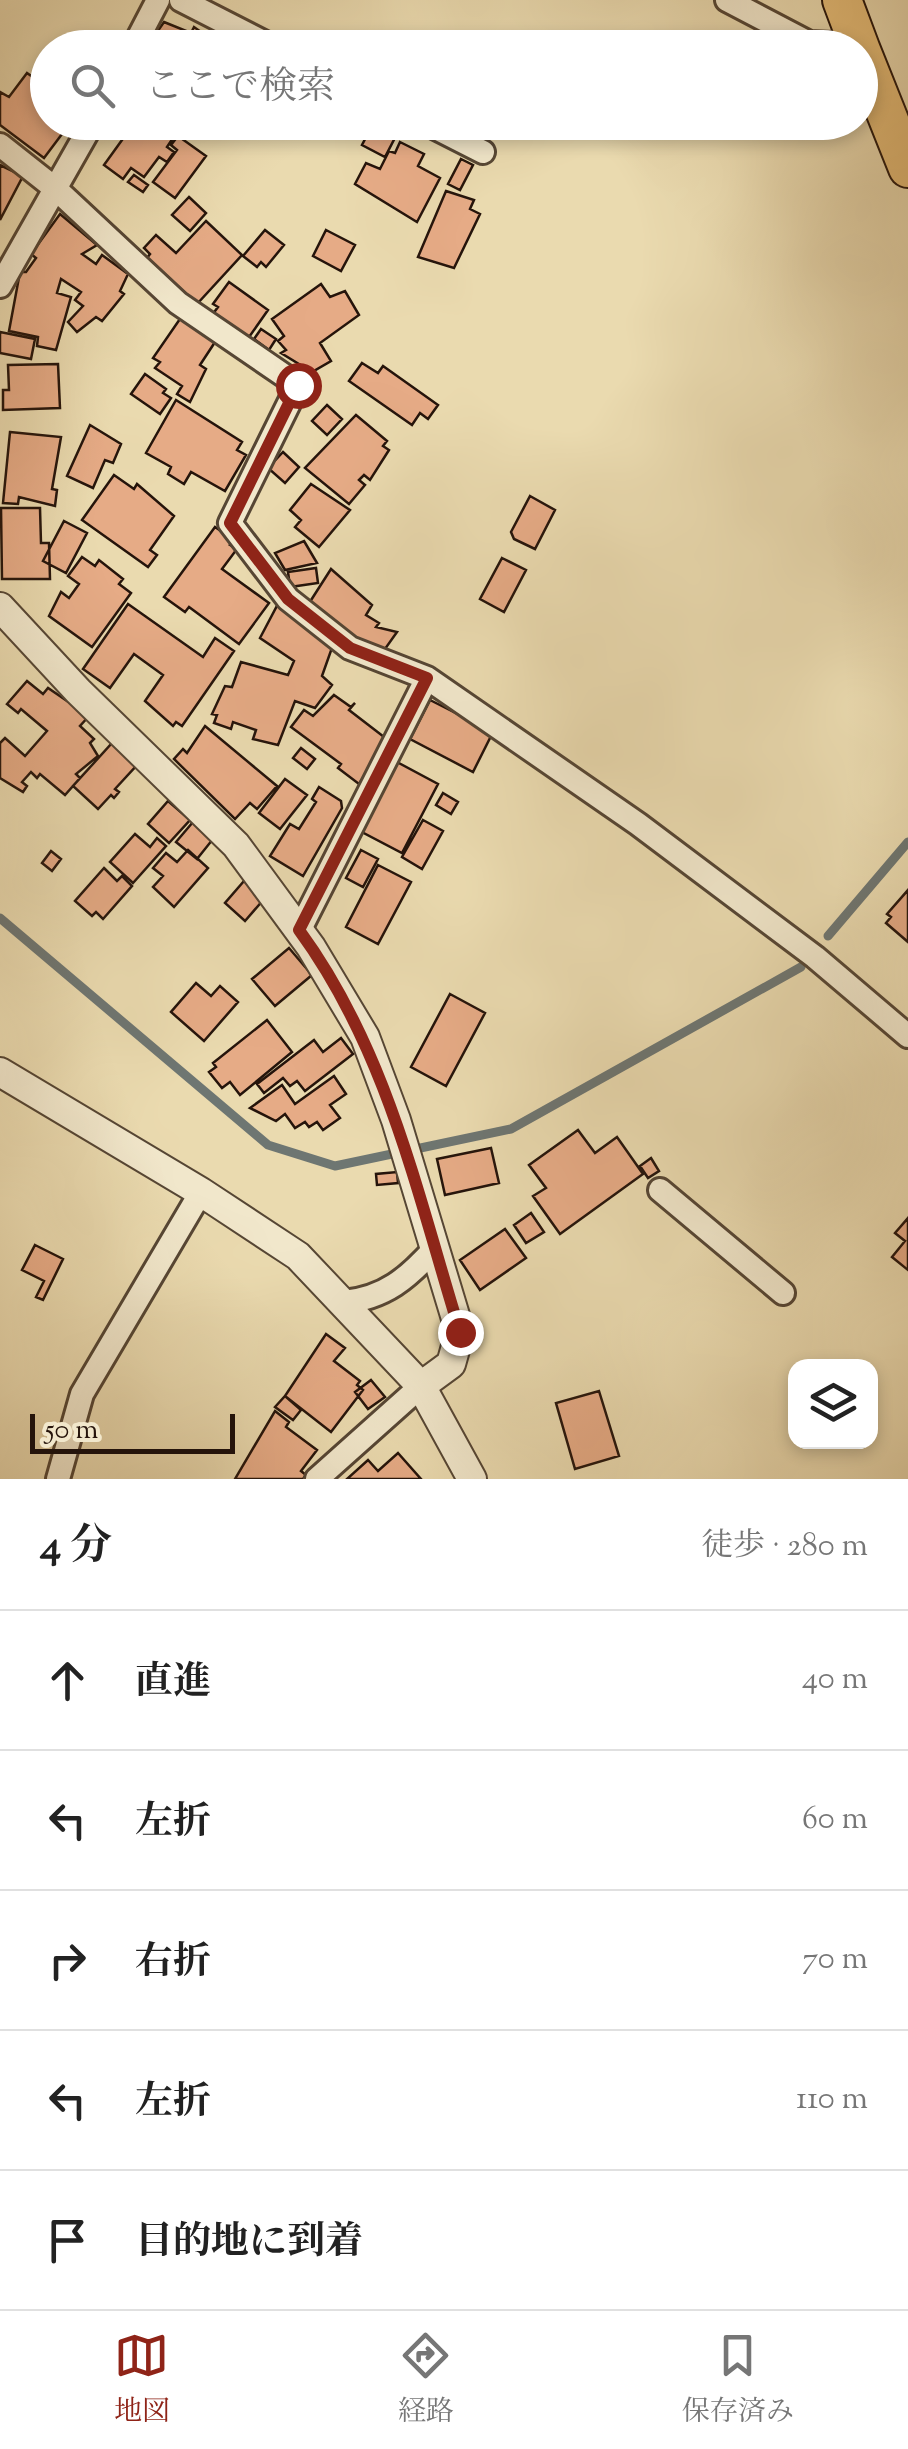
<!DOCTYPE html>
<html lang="ja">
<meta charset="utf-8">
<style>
body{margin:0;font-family:"Sorts Mill Goudy","Noto Serif JP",serif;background:#f2f2f2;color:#222}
.controls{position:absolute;right:30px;bottom:30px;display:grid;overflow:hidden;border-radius:20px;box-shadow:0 5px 15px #0003}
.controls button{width:90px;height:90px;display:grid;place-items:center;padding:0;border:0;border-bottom:2px solid #e0e0e0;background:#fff;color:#222;font:50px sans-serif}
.scale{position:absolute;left:30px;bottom:25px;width:205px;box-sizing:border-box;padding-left:10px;border:5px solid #25140b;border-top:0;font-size:28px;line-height:35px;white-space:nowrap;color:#25140b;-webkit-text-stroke:8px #f1e7cb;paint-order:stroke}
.stop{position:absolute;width:30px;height:30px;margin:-22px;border:8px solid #8f2418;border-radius:50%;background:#fff}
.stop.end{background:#8f2418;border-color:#fff;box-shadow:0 2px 10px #0008}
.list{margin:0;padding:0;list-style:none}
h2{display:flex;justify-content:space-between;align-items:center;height:130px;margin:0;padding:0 40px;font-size:42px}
h2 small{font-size:32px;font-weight:400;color:#767676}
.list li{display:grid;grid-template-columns:65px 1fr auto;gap:30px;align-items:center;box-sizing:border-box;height:140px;padding:0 40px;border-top:2px solid #e0e0e0}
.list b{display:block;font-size:38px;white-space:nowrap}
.list em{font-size:32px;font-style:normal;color:#767676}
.icon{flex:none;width:55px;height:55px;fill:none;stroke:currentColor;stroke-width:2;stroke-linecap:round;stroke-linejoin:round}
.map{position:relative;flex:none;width:908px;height:1479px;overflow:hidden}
.search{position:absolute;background:#fff;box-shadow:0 5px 15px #0003;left:30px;right:30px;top:30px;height:110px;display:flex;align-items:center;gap:25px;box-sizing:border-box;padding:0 35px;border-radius:55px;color:#767676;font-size:38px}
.sheet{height:830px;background:#fff}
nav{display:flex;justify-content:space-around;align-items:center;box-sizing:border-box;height:140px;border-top:2px solid #e0e0e0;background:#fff;font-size:28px;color:#767676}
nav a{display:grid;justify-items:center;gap:5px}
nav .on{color:#8f2418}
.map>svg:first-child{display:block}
</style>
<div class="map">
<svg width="908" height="1479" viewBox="0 0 908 1479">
<rect width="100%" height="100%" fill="#eadaaf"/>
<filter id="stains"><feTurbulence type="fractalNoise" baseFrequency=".002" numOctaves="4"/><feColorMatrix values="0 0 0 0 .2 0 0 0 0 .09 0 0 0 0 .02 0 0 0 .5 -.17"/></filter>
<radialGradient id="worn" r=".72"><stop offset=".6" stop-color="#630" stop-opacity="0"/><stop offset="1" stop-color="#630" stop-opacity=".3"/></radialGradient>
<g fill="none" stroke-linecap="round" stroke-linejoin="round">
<path stroke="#6e7672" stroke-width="9" d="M 0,918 L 268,1145 L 335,1166 L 511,1129 L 801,967
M 828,936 L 908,842"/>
</g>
<path fill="#e6ab86" stroke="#25140b" stroke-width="2.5" d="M 164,22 L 191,33 L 194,27 L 224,48 L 146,48 Z
M 27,73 L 48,88 L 48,122 L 71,122 L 44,158 L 0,125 L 0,92 L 9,97 Z
M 135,122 L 154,133 L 164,122 L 177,132 L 167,147 L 174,152 L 167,162 L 159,157 L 144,177 L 131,168 L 123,179 L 104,165 Z
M 374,122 L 400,128 L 385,157 L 362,145 Z
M 178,136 L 206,156 L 175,198 L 153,182 L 177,150 L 171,145 Z
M 400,142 L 424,154 L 418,166 L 440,178 L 417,222 L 355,184 L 366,163 L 380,169 L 389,151 L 395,153 Z
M 461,159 L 473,165 L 460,190 L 448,184 Z
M 0,165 L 23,176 L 0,220 Z
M 134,175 L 148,185 L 143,192 L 128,182 Z
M 446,191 L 474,200 L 470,209 L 480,214 L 454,268 L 418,257 Z
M 189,197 L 206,213 L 190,231 L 172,215 Z
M 60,214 L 97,245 L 82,254 L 96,264 L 102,255 L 128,274 L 120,291 L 124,294 L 102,321 L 96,317 L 77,332 L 68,322 L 83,306 L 75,300 L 81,292 L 61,279 L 57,293 L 71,297 L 56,350 L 37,346 L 38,337 L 9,331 L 20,272 L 26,272 L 36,258 L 31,254 Z
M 206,221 L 242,255 L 197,304 L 147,258 L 150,254 L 144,248 L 156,235 L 176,253 Z
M 265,230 L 284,245 L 266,267 L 261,262 L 257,267 L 243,256 Z
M 326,230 L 355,245 L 341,271 L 313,256 Z
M 229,282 L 268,310 L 247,340 L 212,315 L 218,307 L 213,304 Z
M 321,284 L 330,297 L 345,291 L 359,315 L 320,343 L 331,361 L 312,372 L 281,353 L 286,350 L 278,341 L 284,336 L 272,319 Z
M 182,316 L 217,339 L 200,365 L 206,369 L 190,402 L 177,394 L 182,386 L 155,368 L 160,362 L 153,358 Z
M 261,329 L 276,339 L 269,350 L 254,339 Z
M 0,332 L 35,339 L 31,359 L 0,353 Z
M 362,363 L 378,373 L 383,366 L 438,405 L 428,419 L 420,413 L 412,425 L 349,381 Z
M 58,364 L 60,408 L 3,410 L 3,390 L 9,390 L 8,365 Z
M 145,374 L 166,389 L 163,393 L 171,398 L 160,414 L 131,394 Z
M 176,400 L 242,442 L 237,450 L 246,455 L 225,491 L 191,472 L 184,484 L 168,474 L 171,467 L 146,453 Z
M 327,405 L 342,419 L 327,435 L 312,421 Z
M 356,415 L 387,441 L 383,446 L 389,450 L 370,480 L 364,475 L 359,480 L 365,485 L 349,504 L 305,468 Z
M 90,425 L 121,444 L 113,463 L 105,460 L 93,488 L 67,476 Z
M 10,432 L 61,437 L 52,489 L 57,490 L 55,506 L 19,497 L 18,504 L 3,503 Z
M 283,452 L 299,467 L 285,483 L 268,468 Z
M 114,475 L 134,489 L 137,484 L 174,516 L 150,550 L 157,555 L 148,567 L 82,520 Z
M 311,484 L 350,510 L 319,547 L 295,527 L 301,520 L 290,510 Z
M 530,496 L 555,510 L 535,549 L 514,539 L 511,532 Z
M 1,508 L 40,508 L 41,543 L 49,543 L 50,579 L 2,579 Z
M 64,521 L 87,533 L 66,573 L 43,561 Z
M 215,527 L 234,540 L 230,545 L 237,549 L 222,569 L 269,603 L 239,644 L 189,607 L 185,612 L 164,597 Z
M 304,541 L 317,563 L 285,570 L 275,553 Z
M 82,557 L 95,566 L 99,560 L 123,579 L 119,584 L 131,593 L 92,647 L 49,616 L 61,592 L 69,598 L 79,584 L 68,576 Z
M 502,558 L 526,570 L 504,612 L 480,599 Z
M 316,568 L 318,583 L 290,587 L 288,572 Z
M 331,569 L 372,605 L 366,615 L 379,623 L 376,627 L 397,632 L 385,649 L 362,645 L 306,608 Z
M 279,602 L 333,645 L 322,676 L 332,685 L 315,708 L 295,701 L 278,745 L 253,739 L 256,730 L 233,722 L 231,729 L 214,723 L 217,715 L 212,714 L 225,686 L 232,687 L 241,662 L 288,675 L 294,661 L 260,638 Z
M 128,604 L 203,657 L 215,638 L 234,651 L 182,726 L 176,722 L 173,726 L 145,701 L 163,675 L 134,654 L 110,688 L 83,669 Z
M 27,681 L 43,694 L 48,688 L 89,716 L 80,726 L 94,739 L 90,743 L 98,756 L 76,774 L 80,778 L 65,795 L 40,774 L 37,778 L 31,772 L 22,782 L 27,786 L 23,792 L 0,778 L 0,743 L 5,738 L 25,756 L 47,731 L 21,709 L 18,713 L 7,704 Z
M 334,695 L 351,707 L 355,703 L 349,710 L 388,740 L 359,784 L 338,768 L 341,764 L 291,727 L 304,710 L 313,716 Z
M 430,700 L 493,732 L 473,772 L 410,739 Z
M 205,726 L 277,786 L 257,809 L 250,803 L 235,819 L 174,759 L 183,749 L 187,753 Z
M 112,743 L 137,765 L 115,789 L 119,792 L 114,798 L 111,795 L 98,809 L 73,786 Z
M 301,748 L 315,759 L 307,769 L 293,758 Z
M 395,761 L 438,784 L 402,853 L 358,830 Z
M 285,779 L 307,795 L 280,829 L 259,813 Z
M 319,787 L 341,801 L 342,808 L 303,876 L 270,856 L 290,824 L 299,829 L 316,802 L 312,799 Z
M 443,793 L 458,802 L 451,814 L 436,805 Z
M 168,801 L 190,820 L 169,843 L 148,824 Z
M 423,820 L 443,831 L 422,869 L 402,857 Z
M 193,822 L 213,839 L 197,859 L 176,842 Z
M 135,834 L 150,847 L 157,838 L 166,846 L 133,883 L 110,862 Z
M 188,850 L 208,868 L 174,907 L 153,887 L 163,876 L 153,868 L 166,853 L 177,862 Z
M 361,850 L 378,859 L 363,887 L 346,878 Z
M 51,851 L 61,859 L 52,871 L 42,863 Z
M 378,865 L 411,882 L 378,944 L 346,927 Z
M 104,868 L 117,881 L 122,876 L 132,886 L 103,919 L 96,912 L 92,916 L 75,901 Z
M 244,881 L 264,899 L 245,921 L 225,903 Z
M 908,890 L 908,942 L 886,923 L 891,917 L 887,914 Z
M 289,948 L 312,975 L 275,1006 L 252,979 Z
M 196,983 L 211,996 L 220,986 L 238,1002 L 204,1041 L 171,1012 Z
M 450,994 L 485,1013 L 446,1086 L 411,1067 Z
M 267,1020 L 292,1052 L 240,1095 L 230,1082 L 222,1088 L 209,1072 L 216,1067 L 213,1063 Z
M 341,1038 L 353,1054 L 305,1091 L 297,1081 L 290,1086 L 283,1078 L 264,1093 L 257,1084 L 314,1040 L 323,1052 Z
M 334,1076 L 346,1094 L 330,1105 L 340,1118 L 323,1130 L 317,1122 L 309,1127 L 305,1122 L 295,1128 L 285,1114 L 276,1121 L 250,1108 L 282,1085 L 295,1104 Z
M 578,1130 L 595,1153 L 617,1137 L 643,1174 L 560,1234 L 533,1196 L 546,1188 L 529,1165 Z
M 491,1148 L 499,1183 L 445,1195 L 437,1159 Z
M 651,1158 L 659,1171 L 648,1178 L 640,1166 Z
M 397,1172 L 398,1183 L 377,1185 L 376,1174 Z
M 531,1213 L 544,1232 L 526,1243 L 514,1225 Z
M 908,1218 L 908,1270 L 892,1257 L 905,1241 L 895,1233 Z
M 505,1229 L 526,1258 L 480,1290 L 460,1260 Z
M 35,1245 L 63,1259 L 43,1300 L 36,1297 L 44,1281 L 22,1270 Z
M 326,1334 L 345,1348 L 334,1361 L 360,1381 L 357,1385 L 363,1390 L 331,1432 L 285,1396 Z
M 371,1380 L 385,1397 L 368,1409 L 355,1392 Z
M 599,1391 L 619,1456 L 575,1469 L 556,1403 Z
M 285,1396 L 301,1410 L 293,1420 L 275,1407 Z
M 275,1411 L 289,1422 L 286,1427 L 317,1450 L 301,1471 L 306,1475 L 303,1479 L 235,1479 Z
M 398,1453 L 421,1479 L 347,1479 L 368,1460 L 378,1471 Z"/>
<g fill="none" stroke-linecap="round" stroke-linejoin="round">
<defs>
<path id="minor" d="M 181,0 L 275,48
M 727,0 L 809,43 L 859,45
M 133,48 L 158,0
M 424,122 L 483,152
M 0,145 L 57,190 L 178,303 L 298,385 L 230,523 L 288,599 L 350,648 L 427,678 L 638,824 L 815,957 L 908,1036
M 0,286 L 93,122
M 299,931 L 427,678
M 660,1190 L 783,1293
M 344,1302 C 385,1298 408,1278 435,1248
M 58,1479 L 82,1394 L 201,1192
M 317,1479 L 421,1386"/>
<path id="tertiary" d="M 0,607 L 78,691 L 236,845 L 311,947 L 365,1037 L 396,1120 L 460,1332 L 451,1364 L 421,1386
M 0,1072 L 201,1192 L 298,1256 L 421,1386 L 472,1479"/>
<path id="trunk" d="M 842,0 L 860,48
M 860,48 L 908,168"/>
</defs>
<use href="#minor" stroke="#564634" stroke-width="28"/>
<use href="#tertiary" stroke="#564634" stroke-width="32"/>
<use href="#trunk" stroke="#25140b" stroke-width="42"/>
<use href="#minor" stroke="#f1e7cb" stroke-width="22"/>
<use href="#tertiary" stroke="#f1e7cb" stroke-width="28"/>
<use href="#trunk" stroke="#e5bd78" stroke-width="38"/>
</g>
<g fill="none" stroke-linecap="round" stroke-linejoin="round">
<path stroke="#8f2418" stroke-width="12" d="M 298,385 L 230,523 L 288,599 L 350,648 L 427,678 L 299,930 C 387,1050 417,1193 460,1332"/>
</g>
<rect width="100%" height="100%" filter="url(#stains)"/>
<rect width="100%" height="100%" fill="url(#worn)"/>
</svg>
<div class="controls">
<button><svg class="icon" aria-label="layers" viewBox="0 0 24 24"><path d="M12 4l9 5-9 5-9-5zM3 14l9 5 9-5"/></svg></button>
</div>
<div class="scale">50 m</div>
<div class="stop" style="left:298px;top:385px"></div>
<div class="stop end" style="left:460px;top:1332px"></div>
<div class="search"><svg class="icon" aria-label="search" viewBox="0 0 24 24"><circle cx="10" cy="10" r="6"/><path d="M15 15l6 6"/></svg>ここで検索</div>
</div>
<section class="sheet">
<h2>4 分<small>徒歩 · 280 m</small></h2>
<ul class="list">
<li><svg class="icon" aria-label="ahead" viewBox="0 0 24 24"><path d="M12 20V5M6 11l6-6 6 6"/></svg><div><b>直進</b></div><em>40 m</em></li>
<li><svg class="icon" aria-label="left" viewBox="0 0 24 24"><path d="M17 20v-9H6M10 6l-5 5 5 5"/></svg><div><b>左折</b></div><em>60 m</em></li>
<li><svg class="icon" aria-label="right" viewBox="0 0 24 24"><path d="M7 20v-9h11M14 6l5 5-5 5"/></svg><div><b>右折</b></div><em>70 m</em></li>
<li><svg class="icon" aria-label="left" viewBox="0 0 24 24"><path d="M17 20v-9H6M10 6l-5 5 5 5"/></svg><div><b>左折</b></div><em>110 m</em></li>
<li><svg class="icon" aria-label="arrive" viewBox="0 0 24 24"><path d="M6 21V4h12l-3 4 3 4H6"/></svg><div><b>目的地に到着</b></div></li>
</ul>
</section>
<nav>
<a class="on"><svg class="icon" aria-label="map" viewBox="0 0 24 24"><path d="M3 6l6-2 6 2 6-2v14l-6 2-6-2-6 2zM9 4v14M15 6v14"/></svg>地図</a>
<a><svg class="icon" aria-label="directions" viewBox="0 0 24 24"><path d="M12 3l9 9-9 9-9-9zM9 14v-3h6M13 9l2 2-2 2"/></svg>経路</a>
<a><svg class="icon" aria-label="saved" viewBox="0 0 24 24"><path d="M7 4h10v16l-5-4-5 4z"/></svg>保存済み</a>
</nav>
